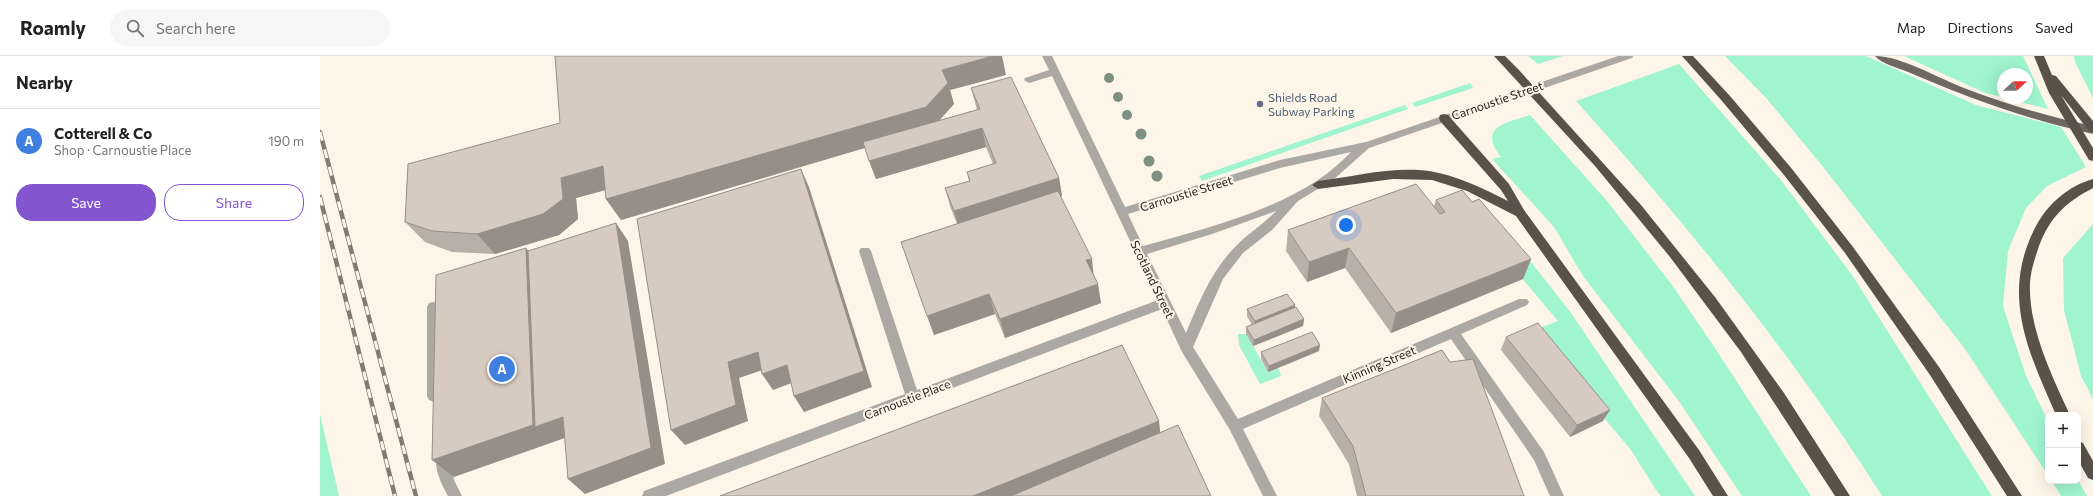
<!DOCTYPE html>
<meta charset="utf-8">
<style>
body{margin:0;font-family:Commissioner,sans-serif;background:#f6f6f6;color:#222}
.controls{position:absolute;right:12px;bottom:12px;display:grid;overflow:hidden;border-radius:8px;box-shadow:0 4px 16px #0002}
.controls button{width:36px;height:36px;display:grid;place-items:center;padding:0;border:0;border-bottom:1px solid #e0e0e0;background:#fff;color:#222;font:20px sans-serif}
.compass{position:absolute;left:1677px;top:12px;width:36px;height:36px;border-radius:50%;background:#fff;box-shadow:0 4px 16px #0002;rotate:69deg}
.you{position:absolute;left:1026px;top:169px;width:14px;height:14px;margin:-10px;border:3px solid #fff;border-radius:50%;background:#1a73e8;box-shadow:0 0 0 6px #1a73e833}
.badge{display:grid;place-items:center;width:26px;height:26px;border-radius:50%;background:#8355ce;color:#fff;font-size:13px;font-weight:700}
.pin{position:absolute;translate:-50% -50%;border:2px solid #fff;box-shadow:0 1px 4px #0006}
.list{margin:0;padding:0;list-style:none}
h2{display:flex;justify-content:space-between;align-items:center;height:52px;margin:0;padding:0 16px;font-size:17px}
h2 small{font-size:13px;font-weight:400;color:#767676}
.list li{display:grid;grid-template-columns:26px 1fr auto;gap:12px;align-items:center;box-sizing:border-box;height:64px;padding:0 16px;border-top:1px solid #e0e0e0}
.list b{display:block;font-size:15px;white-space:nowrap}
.list p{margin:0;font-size:13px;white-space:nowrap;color:#767676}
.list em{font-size:13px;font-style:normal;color:#767676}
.actions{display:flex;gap:8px;padding:12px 16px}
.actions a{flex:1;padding:9px 0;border:1px solid #8355ce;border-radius:16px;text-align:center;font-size:14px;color:#8355ce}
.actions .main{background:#8355ce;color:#fff}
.icon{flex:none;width:22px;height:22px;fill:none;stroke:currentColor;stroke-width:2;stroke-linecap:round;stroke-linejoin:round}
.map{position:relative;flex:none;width:1773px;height:440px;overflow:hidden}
header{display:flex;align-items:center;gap:24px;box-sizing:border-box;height:56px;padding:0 20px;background:#fff;border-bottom:1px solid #e0e0e0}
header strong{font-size:19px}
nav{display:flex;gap:22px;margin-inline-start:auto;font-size:14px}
.search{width:280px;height:36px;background:#f6f6f6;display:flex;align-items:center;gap:10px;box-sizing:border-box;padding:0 14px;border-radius:22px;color:#767676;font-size:15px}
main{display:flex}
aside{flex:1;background:#fff}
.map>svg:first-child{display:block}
</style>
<header>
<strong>Roamly</strong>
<div class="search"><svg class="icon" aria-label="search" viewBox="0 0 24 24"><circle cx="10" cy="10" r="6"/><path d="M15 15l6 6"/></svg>Search here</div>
<nav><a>Map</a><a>Directions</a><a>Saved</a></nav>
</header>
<main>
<aside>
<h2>Nearby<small></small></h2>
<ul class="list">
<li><span class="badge" style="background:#3f7fe0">A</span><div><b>Cotterell &amp; Co</b><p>Shop · Carnoustie Place</p></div><em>190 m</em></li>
</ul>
<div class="actions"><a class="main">Save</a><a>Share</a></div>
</aside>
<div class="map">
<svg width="1773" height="440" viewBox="0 0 1773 440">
<rect width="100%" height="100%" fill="#fdf5e8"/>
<path fill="#a0f5cf" d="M 1208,0 L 1243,0 L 1218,8 Z
M 1405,0 L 1546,0 L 1656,49 L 1741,71 L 1766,111 L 1727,130 L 1706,152 L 1688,195 L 1683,250 L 1706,320 L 1728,365 L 1728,419 L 1645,293 L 1504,112 L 1447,43 Z
M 1584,0 L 1703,0 L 1728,53 L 1685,42 L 1707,42 L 1707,18 L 1683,18 L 1683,41 L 1665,37 Z
M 1754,0 L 1773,0 L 1773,42 L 1755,6 Z
M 1359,8 L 1460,123 L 1532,219 L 1672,440 L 1562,440 C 1473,299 1367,168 1256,45 Z
M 1150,27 L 1153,32 L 1095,51 L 1092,47 Z
M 1085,49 L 1088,53 L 882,125 L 879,120 Z
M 1210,59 L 1287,145 L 1352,229 L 1395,292 L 1491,440 L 1422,440 L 1361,348 L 1263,220 L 1234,171 L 1172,103 L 1181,101 C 1157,71 1186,67 1210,59 Z
M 1145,155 L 1204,197 L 1251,257 L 1375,440 L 1341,440 L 1336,434 L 1311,394 L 1211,275 L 1238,265 Z
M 1773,168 L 1773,343 L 1761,320 L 1744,254 L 1743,202 Z
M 918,278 L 926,278 L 948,316 L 958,312 L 961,320 L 940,328 L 919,289 Z
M 0,358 L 19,440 L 0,440 Z
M 1758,424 L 1767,440 L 1741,440 L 1732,425 Z"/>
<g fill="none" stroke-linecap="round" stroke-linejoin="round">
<path fill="#aca8a3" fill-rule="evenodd" d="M 722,0 L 732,0 L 805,151 L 960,104 L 1046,86 L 1298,0 L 1313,0 L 1312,2 L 1049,92 L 1013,124 L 978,145 L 952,174 L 923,197 L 903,223 L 873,291 L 918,363 L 1199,243 L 1207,243 L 1209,246 L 1207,249 L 1141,278 L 1224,396 L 1244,440 L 1230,440 L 1214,404 L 1131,283 L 923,373 L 957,440 L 943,440 L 910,374 L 862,296 L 842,253 L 346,440 L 322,440 L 324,435 L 585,338 L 539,195 L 541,192 L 549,192 L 551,195 L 597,334 L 838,244 L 732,20 L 709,27 L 704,24 L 705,22 L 729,14 ZM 1031,96 C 1021,106 1010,116 998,124 C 948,157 881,174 823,190 L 808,158 L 960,112 ZM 956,155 C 943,169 927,178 914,192 C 891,216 879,246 866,277 L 827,198 L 892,178 Z
M 113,246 L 117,247 L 119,251 L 121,340 L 119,344 L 114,346 L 109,344 L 107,340 L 107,251 L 109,247 Z
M 123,394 L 128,396 L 134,424 L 142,440 L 128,440 C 121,428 112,409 118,396 Z"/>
<path fill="#6f6860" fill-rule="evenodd" d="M 1555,0 C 1581,0 1618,22 1644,32 C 1686,48 1729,61 1773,70 L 1773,78 C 1709,64 1648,42 1588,16 C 1579,12 1561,8 1555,0 Z"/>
<path fill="#5a5148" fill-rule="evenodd" d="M 1174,0 L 1185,0 L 1198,13 L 1321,149 L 1395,241 L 1464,337 L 1530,440 L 1515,440 L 1421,296 L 1350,201 L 1275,110 Z
M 1362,0 L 1373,0 L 1410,40 L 1472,113 L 1533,191 L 1619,311 L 1702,440 L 1687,440 L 1610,319 L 1525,197 L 1464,119 L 1402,45 Z
M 1714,0 L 1724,0 L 1732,19 L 1736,20 L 1773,65 L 1773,76 L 1769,75 L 1741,39 L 1773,92 L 1773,105 L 1769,104 L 1729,37 Z
M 1124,58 L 1128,59 L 1189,128 L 1204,154 L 1379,394 L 1408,440 L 1393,440 L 1369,402 L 1196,160 L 1147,135 L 1112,124 L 1073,123 L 998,133 L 992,129 L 998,125 C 1031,121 1065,112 1099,114 C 1130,116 1160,131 1188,145 L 1181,134 L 1120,65 L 1119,62 L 1120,59 Z
M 1773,123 L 1773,132 C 1746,146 1730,161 1719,190 C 1715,202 1711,214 1710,226 C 1708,271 1731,318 1750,359 L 1736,359 C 1708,295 1680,238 1716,170 C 1728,148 1748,130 1773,123 Z
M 1758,385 L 1763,387 L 1773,405 L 1773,424 L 1768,422 L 1758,404 Z"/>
<defs>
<path id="rail" d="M 0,76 L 96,440
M 0,141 L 75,440"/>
</defs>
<use href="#rail" stroke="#807b73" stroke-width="4.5"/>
<use href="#rail" stroke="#fdf5e8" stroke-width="3" stroke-dasharray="9" stroke-linecap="butt"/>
</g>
<g fill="#7d9081">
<circle cx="789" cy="22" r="5"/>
<circle cx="798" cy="41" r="5"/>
<circle cx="807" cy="59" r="5"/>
<circle cx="821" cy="78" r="5.5"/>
<circle cx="829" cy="105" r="5.5"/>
<circle cx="837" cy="120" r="5.5"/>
</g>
<path fill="#b9afa6" d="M 686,19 L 630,34 L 634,48 L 619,65 L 657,54 L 651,32 L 739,122 L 742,140 L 740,141 L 774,220 L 781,247 L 685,282 L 675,258 L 614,279 L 637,168 L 630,150 L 625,132 L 649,125 L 647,116 L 673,108 L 666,91 L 556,123 L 545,92 L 301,164 L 286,143 L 285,134 L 256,142 L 258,163 L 239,179 L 175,198 L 132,196 L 105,186 L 85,166 Z
M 1116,144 L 1152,146 L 1211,203 L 1203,223 L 1071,277 L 1025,212 L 987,226 L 966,195 L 968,174 L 1114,150 Z
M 975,249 L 974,252 L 984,263 L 983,270 L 933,290 L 926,278 L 926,271 L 932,269 L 927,260 L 927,253 Z
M 1186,281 L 1283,365 L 1250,381 L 1181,294 Z
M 999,295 L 948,316 L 941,303 L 941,296 Z
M 1002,342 L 1204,440 L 1037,440 L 1029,408 L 999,360 Z"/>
<path fill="#968e87" d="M 673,0 L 682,0 L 686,19 L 630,34 L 634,48 L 612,72 L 301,164 L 286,143 L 622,14 Z
M 662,72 L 666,91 L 556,123 L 549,105 Z
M 283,110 L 297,131 L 256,142 L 258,163 L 239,179 L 175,198 L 157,178 L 241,122 Z
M 481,113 L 489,131 L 552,331 L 484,356 L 474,340 Z
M 739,122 L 742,140 L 639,172 L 634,155 Z
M 296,167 L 308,185 L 345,408 L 265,438 L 248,423 Z
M 206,192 L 223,212 L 243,361 L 259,377 L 134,421 L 112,404 Z
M 1029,192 L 1025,212 L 987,226 L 989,206 Z
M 772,203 L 774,223 L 766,204 Z
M 1211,203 L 1203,223 L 1071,277 L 1076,257 Z
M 778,228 L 781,247 L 685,282 L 680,263 Z
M 669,238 L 675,258 L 614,279 L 607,260 Z
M 975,249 L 974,256 L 934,272 L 935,265 Z
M 984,263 L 983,270 L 933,290 L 934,284 Z
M 1000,289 L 999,295 L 948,316 L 949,310 Z
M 438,296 L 448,312 L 419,322 L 428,365 L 365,389 L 351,374 L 408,306 Z
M 467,309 L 477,325 L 453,334 L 442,318 Z
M 1290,354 L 1283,365 L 1250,381 L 1257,369 Z
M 839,365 L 841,383 L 701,440 L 653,440 Z"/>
<path fill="#d7cbc1" stroke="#968e87" d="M 235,0 L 673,0 L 622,14 L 628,27 L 606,51 L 286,143 L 283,110 L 241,122 L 243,143 L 223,158 L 157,178 L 112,175 L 85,166 L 88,108 L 240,67 Z
M 691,21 L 739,122 L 634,155 L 625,132 L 650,125 L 647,116 L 676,107 L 662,72 L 549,105 L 543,86 L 660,53 L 651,32 Z
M 481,113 L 544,315 L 474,340 L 467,309 L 442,318 L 438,296 L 408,306 L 416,349 L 351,374 L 317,163 Z
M 1096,128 L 1120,158 L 1125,156 L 1116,144 L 1142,134 L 1152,146 L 1159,143 L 1211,203 L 1076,257 L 1029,192 L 989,206 L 968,174 Z
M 738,135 L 772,203 L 766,204 L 778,228 L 680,263 L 669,238 L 607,260 L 581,186 Z
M 296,167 L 331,392 L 248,423 L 243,361 L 215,371 L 208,195 Z
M 206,192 L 213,369 L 112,404 L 116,219 Z
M 967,238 L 975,249 L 935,265 L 927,253 Z
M 976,251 L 984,263 L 934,284 L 926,271 Z
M 1218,267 L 1290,354 L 1257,369 L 1186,281 Z
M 992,276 L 1000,289 L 949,310 L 941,296 Z
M 802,289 L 839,365 L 653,440 L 400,440 Z
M 1122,294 L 1130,306 L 1153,303 L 1204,440 L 1046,440 L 1033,390 L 1002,342 Z
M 858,369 L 891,440 L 691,440 Z"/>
<circle fill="#5c6f8a" stroke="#fdf5e8" stroke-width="1.5" cx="940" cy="48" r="4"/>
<g text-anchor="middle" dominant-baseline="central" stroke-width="4" stroke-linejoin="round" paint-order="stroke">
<g font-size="12" fill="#4e5e75" stroke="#fdf5e8" text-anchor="start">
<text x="948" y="41">Shields Road<tspan x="948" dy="14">Subway Parking</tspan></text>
</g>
<g font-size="12" fill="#1f1c18" stroke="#fdf5e8">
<text transform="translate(1177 44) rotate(-19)">Carnoustie Street</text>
<text transform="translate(866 137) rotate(-17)">Carnoustie Street</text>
<text transform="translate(833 223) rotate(64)">Scotland Street</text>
<text transform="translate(1059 308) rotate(-23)">Kinning Street</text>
<text transform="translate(587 343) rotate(-21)">Carnoustie Place</text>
</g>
</g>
</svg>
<div class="controls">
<button>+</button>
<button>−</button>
</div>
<svg class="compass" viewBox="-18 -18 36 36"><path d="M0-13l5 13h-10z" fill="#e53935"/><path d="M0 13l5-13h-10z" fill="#767676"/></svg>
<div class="you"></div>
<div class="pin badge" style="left:182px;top:313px;background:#3f7fe0">A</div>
</div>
</main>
